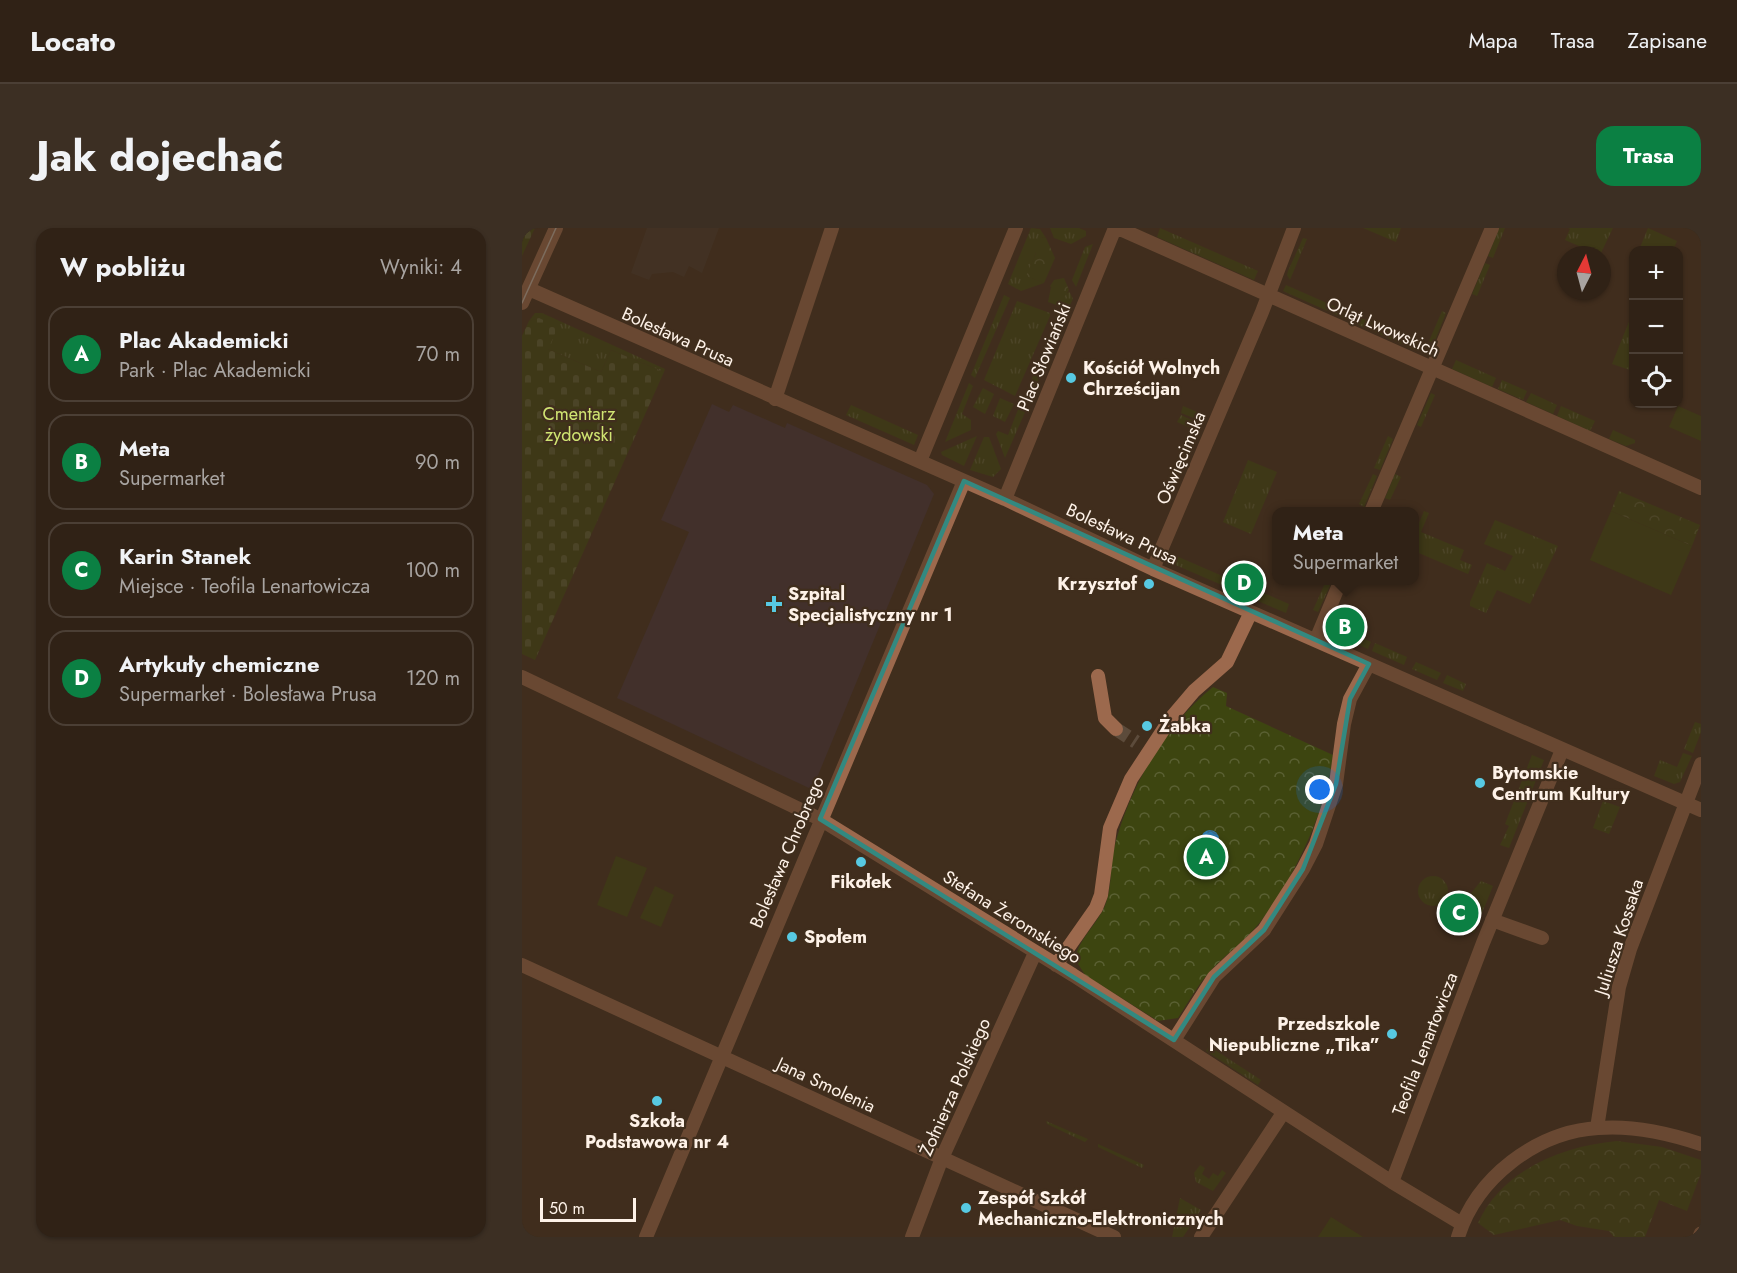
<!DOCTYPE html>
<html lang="pl">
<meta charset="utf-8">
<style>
body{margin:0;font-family:Jost,sans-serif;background:#3c2f23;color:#f1f3f6}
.controls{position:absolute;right:18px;top:18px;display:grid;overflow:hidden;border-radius:12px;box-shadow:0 2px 4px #0004}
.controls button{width:54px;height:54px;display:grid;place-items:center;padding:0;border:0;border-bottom:2px solid #4b3f35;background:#302216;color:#f1f3f6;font:30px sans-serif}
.compass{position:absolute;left:1035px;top:18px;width:54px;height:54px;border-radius:50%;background:#302216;box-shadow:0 2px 4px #0004;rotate:6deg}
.scale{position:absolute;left:18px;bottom:15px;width:96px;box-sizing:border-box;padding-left:6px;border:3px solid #fef2e8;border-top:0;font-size:16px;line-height:21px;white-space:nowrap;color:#fef2e8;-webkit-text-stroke:4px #402e1d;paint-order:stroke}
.you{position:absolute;left:798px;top:562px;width:21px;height:21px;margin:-15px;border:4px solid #fff;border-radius:50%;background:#1a73e8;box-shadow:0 0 0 9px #1a73e833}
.badge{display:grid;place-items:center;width:39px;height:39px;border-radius:50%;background:#0b8043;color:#fff;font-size:20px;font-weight:700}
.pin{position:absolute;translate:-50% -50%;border:3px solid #fff;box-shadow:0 2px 6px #0006}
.popup{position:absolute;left:750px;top:279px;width:147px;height:78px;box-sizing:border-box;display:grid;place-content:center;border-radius:12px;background:#302216;filter:drop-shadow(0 2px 4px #0005);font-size:20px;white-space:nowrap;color:#a8a4a1}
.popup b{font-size:22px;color:#f1f3f6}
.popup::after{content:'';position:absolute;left:50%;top:100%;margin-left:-12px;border:12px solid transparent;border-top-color:#302216}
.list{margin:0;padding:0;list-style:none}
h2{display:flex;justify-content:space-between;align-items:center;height:78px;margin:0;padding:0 24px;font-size:26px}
h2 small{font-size:20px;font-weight:400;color:#a8a4a1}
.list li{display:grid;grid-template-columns:39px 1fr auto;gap:18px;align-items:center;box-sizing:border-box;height:96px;margin:0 12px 12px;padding:0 12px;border:2px solid #4b3f35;border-radius:18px}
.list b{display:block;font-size:22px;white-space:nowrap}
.list p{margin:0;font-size:20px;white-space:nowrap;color:#a8a4a1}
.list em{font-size:20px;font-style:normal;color:#a8a4a1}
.icon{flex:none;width:33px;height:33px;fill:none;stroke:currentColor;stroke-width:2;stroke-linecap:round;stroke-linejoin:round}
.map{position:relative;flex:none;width:1179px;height:1009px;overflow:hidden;border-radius:18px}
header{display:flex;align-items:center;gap:36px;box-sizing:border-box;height:84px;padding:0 30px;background:#302216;border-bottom:2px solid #4b3f35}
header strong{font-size:28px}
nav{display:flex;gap:33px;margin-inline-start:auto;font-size:21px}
.intro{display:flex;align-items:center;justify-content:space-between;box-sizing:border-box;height:144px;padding:0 36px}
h1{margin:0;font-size:42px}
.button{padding:15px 27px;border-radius:18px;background:#0b8043;color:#fff;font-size:21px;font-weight:700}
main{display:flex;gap:36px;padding:0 36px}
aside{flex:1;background:#302216;border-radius:18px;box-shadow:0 2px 4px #0004}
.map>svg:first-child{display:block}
</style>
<header>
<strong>Locato</strong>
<nav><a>Mapa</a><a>Trasa</a><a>Zapisane</a></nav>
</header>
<div class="intro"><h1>Jak dojechać</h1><a class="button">Trasa</a></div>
<main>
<aside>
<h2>W pobliżu<small>Wyniki: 4</small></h2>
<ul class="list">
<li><span class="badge">A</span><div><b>Plac Akademicki</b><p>Park · Plac Akademicki</p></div><em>70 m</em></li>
<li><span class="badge">B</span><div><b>Meta</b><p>Supermarket</p></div><em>90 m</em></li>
<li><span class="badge">C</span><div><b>Karin Stanek</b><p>Miejsce · Teofila Lenartowicza</p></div><em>100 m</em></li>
<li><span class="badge">D</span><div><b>Artykuły chemiczne</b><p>Supermarket · Bolesława Prusa</p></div><em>120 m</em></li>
</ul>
</aside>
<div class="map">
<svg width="1179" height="1009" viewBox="0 0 1179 1009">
<defs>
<pattern id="grass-tufts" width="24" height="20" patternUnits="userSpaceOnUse" patternTransform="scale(1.5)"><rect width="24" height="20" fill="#3d4510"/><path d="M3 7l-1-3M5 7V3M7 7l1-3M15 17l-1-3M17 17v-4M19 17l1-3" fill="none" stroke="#5a6033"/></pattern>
<pattern id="cemetery-stones" width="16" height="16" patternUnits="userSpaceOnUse" patternTransform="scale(1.5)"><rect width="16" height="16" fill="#3d4510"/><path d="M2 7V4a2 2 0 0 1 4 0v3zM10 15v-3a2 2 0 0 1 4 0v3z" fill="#5a6033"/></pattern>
<pattern id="park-crowns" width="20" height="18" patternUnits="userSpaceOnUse" patternTransform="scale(1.5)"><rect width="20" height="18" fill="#3d4510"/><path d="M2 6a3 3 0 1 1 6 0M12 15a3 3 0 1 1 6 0" fill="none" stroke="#5a6033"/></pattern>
<pattern id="water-ripples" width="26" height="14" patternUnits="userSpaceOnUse" patternTransform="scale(1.5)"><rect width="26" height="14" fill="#3080b4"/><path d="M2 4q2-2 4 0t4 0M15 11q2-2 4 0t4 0" fill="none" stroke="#3b6a88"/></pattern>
</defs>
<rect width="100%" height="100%" fill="#402e1d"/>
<path fill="#46362b" d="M 125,0 L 197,0 L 180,45 L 167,38 L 162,49 L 151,44 L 130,46 L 127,52 L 109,45 Z"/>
<path fill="#45333d" d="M 190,176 L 207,184 L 211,177 L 263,200 L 265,195 L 405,257 L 412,266 L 292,557 L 287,560 L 95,470 L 167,304 L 139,292 Z"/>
<path fill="url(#grass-tufts)" d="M 509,0 L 518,1 L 524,10 L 520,9 L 505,48 L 522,55 L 499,63 L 486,56 Z
M 528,0 L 557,0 L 564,3 L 564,8 L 549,16 L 532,10 Z
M 638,0 L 736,43 L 732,52 L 635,9 Z
M 841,0 L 879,0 L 874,14 Z
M 977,0 L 983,0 L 971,30 L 966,28 Z
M 1046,0 L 1091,0 L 1078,27 L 1043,12 L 1048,1 Z
M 1126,0 L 1155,13 L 1151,22 L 1117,22 Z
M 781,10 L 785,11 L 768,52 L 765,47 L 766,43 Z
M 571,16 L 554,59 L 550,52 L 563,19 Z
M 963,35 L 968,37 L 955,68 L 950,66 Z
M 764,57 L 898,116 L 895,123 L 761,63 Z
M 529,59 L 546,65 L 547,63 L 551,71 L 546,81 L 526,74 Z
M 482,67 L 488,70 L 453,150 L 449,147 Z
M 495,73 L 528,85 L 528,88 L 493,168 L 462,152 Z
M 920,83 L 924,85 L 912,115 L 907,113 Z
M 13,85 L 20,85 L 143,141 L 142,144 L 89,122 L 79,144 L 26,121 L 17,90 L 7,93 Z
M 1110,86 L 1112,133 L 1108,142 L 1090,136 Z
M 535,89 L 542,91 L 507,174 L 502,170 Z
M 934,132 L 974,150 L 970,159 L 930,141 Z
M 980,152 L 1005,163 L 1001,172 L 976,161 Z
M 447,155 L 451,158 L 440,186 L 449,192 L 449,202 L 423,214 Z
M 461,160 L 472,166 L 463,186 L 451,179 Z
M 909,165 L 913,167 L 899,199 L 895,197 Z
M 1009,165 L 1035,177 L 1031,186 L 1004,174 Z
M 478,170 L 492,176 L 483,194 L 471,188 Z
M 329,177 L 396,207 L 392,217 L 324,187 Z
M 661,178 L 680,186 L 677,192 L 659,185 Z
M 1039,178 L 1073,193 L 1068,203 L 1035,188 Z
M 497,179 L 504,182 L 483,230 L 474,206 L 476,203 L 486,207 Z
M 659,187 L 676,195 L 673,202 L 655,194 Z
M 1091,202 L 1113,212 L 1113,215 L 1104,218 L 1087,211 Z
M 455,208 L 442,238 L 420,227 L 419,224 Z
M 866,208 L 871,211 L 858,242 L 852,240 Z
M 462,209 L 467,209 L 479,241 L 471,249 L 448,242 Z
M 726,232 L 755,244 L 729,306 L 701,294 Z
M 851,246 L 855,248 L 842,279 L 837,276 Z
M 873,246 L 879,249 L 868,272 L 863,270 Z
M 902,283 L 907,285 L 899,304 L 942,322 L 938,332 L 950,337 L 946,346 L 892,323 L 892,307 Z
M 973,292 L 1036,318 L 1008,376 L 975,362 L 964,385 L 948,378 L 948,374 L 965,335 L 983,343 L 991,328 L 962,316 Z
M 652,327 L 712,353 L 709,361 L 649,335 Z
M 804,353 L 810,353 L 796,384 L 791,382 Z
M 735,362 L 767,376 L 764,385 L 731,371 Z
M 823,402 L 849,414 L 846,421 L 816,408 L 818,403 Z
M 853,415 L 885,429 L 882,437 L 850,423 Z
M 894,434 L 919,445 L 915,452 L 890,441 Z
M 925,447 L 944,456 L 941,463 L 921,455 Z
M 1173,494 L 1179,496 L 1179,504 L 1171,525 L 1162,521 Z
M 1161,525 L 1170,528 L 1158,554 L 1152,556 L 1132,548 L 1138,532 L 1155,539 Z
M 1010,527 L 1022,532 L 987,620 L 978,617 L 987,598 L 983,596 Z
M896 663a15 15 0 1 1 30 0a15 15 0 1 1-30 0Z
M 959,653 L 971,658 L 952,705 L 925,694 Z
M 687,818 L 739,852 L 736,857 L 684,823 Z
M 524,893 L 566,911 L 563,914 L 525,896 Z
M 576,916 L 622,937 L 620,940 L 576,919 Z
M 678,937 L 683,940 L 680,946 L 687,951 L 691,945 L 696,948 L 700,942 L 704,945 L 691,963 L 674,954 L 672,945 Z
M 658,970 L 679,982 L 661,1009 L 650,1009 Z"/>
<path fill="url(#cemetery-stones)" d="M 0,0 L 13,0 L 0,28 Z
M 17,90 L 36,99 L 26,121 L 79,144 L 89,122 L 142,144 L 13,432 L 0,426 L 0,108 L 7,93 Z"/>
<path fill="url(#park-crowns)" d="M 520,9 L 524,10 L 533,30 L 522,55 L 504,48 L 514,25 L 513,16 Z
M 542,50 L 547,62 L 543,68 L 536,68 L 528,58 L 532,52 Z
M 1097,263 L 1178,297 L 1170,318 L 1089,283 Z
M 691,459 L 705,465 L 704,478 L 811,527 C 805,582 769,658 733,700 C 721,714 706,725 693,738 C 678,753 667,773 656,790 L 636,793 L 563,747 L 553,731 C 557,710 577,695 584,675 C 590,658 588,639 592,621 C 606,562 643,497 691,459 Z
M 1081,573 L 1098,579 L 1087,606 L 1071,600 Z
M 1095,913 L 1140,919 L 1179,932 L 1179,945 L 1165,983 L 1137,972 L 1123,1009 L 1092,1009 L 1087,1003 L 1055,998 L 1038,992 L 972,1007 L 956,995 C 980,942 1040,918 1095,913 Z"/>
<path fill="#3d4510" d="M 1156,178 L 1179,188 L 1179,213 L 1147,199 Z
M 1089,283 L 1170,318 L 1149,367 L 1068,332 Z
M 94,628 L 125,640 L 105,689 L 75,677 Z
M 133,658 L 152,667 L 139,699 L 118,690 Z
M 809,989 L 841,1009 L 796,1009 Z"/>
<path fill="url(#water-ripples)" d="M679 611a9 9 0 1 1 18 0a9 9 0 1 1-18 0Z"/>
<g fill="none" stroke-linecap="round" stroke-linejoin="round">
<path stroke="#5c4b3b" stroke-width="14" stroke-dasharray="14 7" stroke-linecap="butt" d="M 594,501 L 614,514"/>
<path stroke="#9c694d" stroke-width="14" d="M 596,0 L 1179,260
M 7,61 L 483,271 L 631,341 L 1179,582
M 0,75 L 34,0
M 253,171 L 310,0
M 398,233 L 494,0
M 483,271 L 593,0
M 849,284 L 970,0
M 631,341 L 740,84 L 772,0
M 794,412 L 819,352
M 576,448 L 583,490 L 594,501
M 0,449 L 298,591 L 551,747 L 870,954 L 940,996
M 970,692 L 1020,710
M 0,737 L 592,1009
M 534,737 L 574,680 L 579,667 L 588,600 L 609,551 L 649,490 L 672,463 L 705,434 L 729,384
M 652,812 L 692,749 L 742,702 L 781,641 L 794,616 L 814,556 L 822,496 L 828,471 L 847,436
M 1075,900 L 1097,759 L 1108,721 L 1179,536
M 870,954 L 961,715 L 1040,522
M 124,1009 L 442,253
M 390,1009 L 420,930 L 513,725
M 679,1009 L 761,885
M 936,1009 C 954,950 1014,904 1076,900 C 1111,897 1146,905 1179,916"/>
<path stroke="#9c694d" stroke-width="15" d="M 1178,1009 L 1179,1006"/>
<path stroke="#c6b8ac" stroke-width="1.5" d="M 0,75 L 34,0"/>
</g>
<path d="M0 0H1179V1009H0ZM 442,253 L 847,436 L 828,471 L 814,556 L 781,641 L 742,702 L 692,749 L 652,812 L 298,591 Z" fill="#402e1d" fill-opacity=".55" fill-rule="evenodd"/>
<path fill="none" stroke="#338980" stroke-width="4.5" stroke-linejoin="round" d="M 442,253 L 847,436 L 828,471 L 814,556 L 781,641 L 742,702 L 692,749 L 652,812 L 298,591 Z"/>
<g fill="#57c9e2" stroke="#402e1d" stroke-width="2">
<circle cx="549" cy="150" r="6"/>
<circle cx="627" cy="356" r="6"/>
<path d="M249 367h6v6h6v6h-6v6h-6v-6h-6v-6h6z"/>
<circle cx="625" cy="498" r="6"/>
<circle cx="958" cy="555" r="6"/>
<circle cx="339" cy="634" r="6"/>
<circle cx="270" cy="709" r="6"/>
<circle cx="870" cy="806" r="6"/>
<circle cx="135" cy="873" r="6"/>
<circle cx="444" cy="980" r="6"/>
</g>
<g text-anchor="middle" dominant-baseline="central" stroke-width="4.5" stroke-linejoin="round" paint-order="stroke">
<g font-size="18" fill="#fef2e8" stroke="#402e1d">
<text transform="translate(861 99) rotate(24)">Orląt Lwowskich</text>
<text transform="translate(156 109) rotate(24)">Bolesława Prusa</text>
<text transform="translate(522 129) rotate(-68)">Plac Słowiański</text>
<text transform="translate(659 230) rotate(-67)">Oświęcimska</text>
<text transform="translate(600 306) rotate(25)">Bolesława Prusa</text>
<text transform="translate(265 624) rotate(-67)">Bolesława Chrobrego</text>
<text transform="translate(490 689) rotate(32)">Stefana Żeromskiego</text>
<text transform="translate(1097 709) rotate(-72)">Juliusza Kossaka</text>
<text transform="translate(903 816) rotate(-69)">Teofila Lenartowicza</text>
<text transform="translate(304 857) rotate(25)">Jana Smolenia</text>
<text transform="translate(433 859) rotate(-66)">Żołnierza Polskiego</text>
</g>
<g font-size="18" font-weight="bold" fill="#fef2e8" stroke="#402e1d" text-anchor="start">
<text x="561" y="140">Kościół Wolnych<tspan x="561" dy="21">Chrześcijan</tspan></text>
<text x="615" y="356" text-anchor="end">Krzysztof</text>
<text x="266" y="366">Szpital<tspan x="266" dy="21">Specjalistyczny nr 1</tspan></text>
<text x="637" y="498">Żabka</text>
<text x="970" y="545">Bytomskie<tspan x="970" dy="21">Centrum Kultury</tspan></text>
<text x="339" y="654" text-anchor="middle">Fikołek</text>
<text x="282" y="709">Społem</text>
<text x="858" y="796" text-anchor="end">Przedszkole<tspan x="858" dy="21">Niepubliczne „Tika”</tspan></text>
<text x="135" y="893" text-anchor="middle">Szkoła<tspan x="135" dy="21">Podstawowa nr 4</tspan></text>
<text x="456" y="970">Zespół Szkół<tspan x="456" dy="21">Mechaniczno-Elektronicznych</tspan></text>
</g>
<g font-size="18" fill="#d0e472" stroke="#402e1d">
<text x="57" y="186">Cmentarz<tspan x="57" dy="21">żydowski</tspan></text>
</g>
</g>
</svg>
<div class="controls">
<button>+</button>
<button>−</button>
<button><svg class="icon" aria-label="locate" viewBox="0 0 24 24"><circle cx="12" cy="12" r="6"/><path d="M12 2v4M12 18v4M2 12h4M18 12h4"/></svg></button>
</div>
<svg class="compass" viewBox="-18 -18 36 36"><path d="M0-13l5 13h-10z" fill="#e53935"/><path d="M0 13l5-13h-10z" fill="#a8a4a1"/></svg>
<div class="scale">50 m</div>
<div class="you"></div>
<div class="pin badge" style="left:684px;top:629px">A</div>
<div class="pin badge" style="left:823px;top:399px">B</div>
<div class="popup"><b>Meta</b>Supermarket</div>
<div class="pin badge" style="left:937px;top:685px">C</div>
<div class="pin badge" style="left:722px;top:355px">D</div>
</div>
</main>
